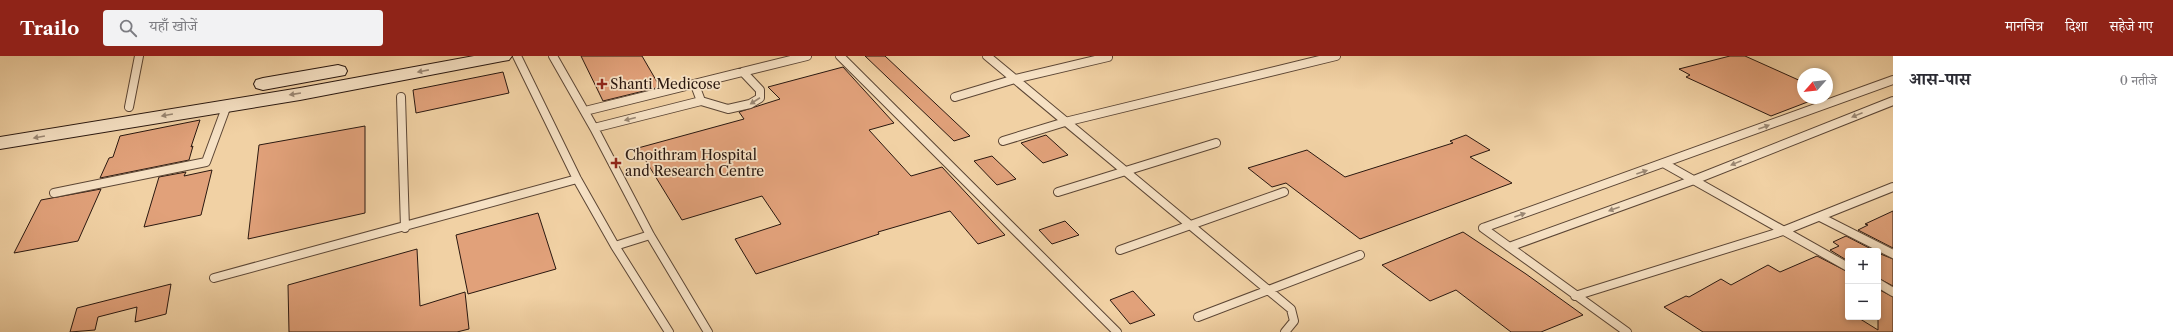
<!DOCTYPE html>
<html lang="hi">
<meta charset="utf-8">
<style>
body{margin:0;font-family:"Libre Caslon Text","Noto Serif Devanagari",serif;background:#f2f2f3;color:#2b2b33}
.controls{position:absolute;right:12px;bottom:12px;display:grid;overflow:hidden;border-radius:4px;box-shadow:0 2px 6px #0003}
.controls button{width:36px;height:36px;display:grid;place-items:center;padding:0;border:0;border-bottom:1px solid #e1e1e2;background:#fff;color:#2b2b33;font:20px sans-serif}
.compass{position:absolute;left:1797px;top:12px;width:36px;height:36px;border-radius:50%;background:#fff;box-shadow:0 2px 6px #0003;rotate:243deg}
.list{margin:0;padding:0;list-style:none}
h2{display:flex;justify-content:space-between;align-items:center;height:52px;margin:0;padding:0 16px;font-size:17px}
h2 small{font-size:13px;font-weight:400;color:#7c7c81}
.icon{flex:none;width:22px;height:22px;fill:none;stroke:currentColor;stroke-width:2;stroke-linecap:round;stroke-linejoin:round}
.map{position:relative;flex:none;width:1893px;height:276px;overflow:hidden}
header{display:flex;align-items:center;gap:24px;box-sizing:border-box;height:56px;padding:0 20px;background:#8f2418;color:#fff}
header strong{font-size:19px}
nav{display:flex;gap:22px;margin-inline-start:auto;font-size:14px}
.search{width:280px;height:36px;background:#f2f2f3;display:flex;align-items:center;gap:10px;box-sizing:border-box;padding:0 14px;border-radius:4px;color:#7c7c81;font-size:15px}
main{display:flex}
aside{flex:1;background:#fff}
.map>svg:first-child{display:block}
</style>
<header>
<strong>Trailo</strong>
<div class="search"><svg class="icon" aria-label="search" viewBox="0 0 24 24"><circle cx="10" cy="10" r="6"/><path d="M15 15l6 6"/></svg>यहाँ खोजें</div>
<nav><a>मानचित्र</a><a>दिशा</a><a>सहेजे गए</a></nav>
</header>
<main>
<div class="map">
<svg width="1893" height="276" viewBox="0 0 1893 276">
<rect width="100%" height="100%" fill="#f1d1a4"/>
<filter id="stains"><feTurbulence type="fractalNoise" baseFrequency=".005" numOctaves="4"/><feColorMatrix values="0 0 0 0 .2 0 0 0 0 .09 0 0 0 0 .02 0 0 0 .5 -.17"/></filter>
<radialGradient id="worn" r=".72"><stop offset=".6" stop-color="#630" stop-opacity="0"/><stop offset="1" stop-color="#630" stop-opacity=".3"/></radialGradient>
<path fill="#e1a17a" stroke="#2a1810" d="M 581,0 L 642,0 L 660,31 L 603,45 Z
M 865,0 L 885,0 L 970,80 L 954,85 Z
M 1730,0 L 1745,0 L 1803,26 L 1803,42 L 1818,42 L 1771,60 L 1686,21 L 1690,19 L 1679,13 Z
M 843,11 L 894,67 L 869,74 L 911,120 L 942,111 L 1005,179 L 978,188 L 950,155 L 878,176 L 879,178 L 756,218 L 735,183 L 781,168 L 762,140 L 682,164 L 638,92 L 744,63 L 739,56 L 780,43 L 768,31 Z
M 503,16 L 509,37 L 416,57 L 413,34 Z
M 200,64 L 191,91 L 193,90 L 189,104 L 100,122 L 109,102 L 113,101 L 120,80 Z
M 365,70 L 365,157 L 248,183 L 259,89 Z
M 1046,79 L 1068,99 L 1043,107 L 1021,87 Z
M 1466,79 L 1490,94 L 1470,101 L 1512,127 L 1360,183 L 1286,127 L 1272,131 L 1248,112 L 1307,94 L 1345,121 L 1453,87 L 1450,85 Z
M 992,100 L 1016,123 L 997,129 L 974,105 Z
M 212,114 L 201,159 L 144,171 L 159,121 L 186,116 L 184,120 Z
M 101,133 L 78,185 L 14,197 L 41,144 Z
M 1893,155 L 1893,192 L 1858,174 L 1868,169 L 1865,168 Z
M 538,157 L 556,213 L 468,238 L 456,179 Z
M 1065,165 L 1079,179 L 1052,188 L 1039,174 Z
M 1463,176 L 1526,218 L 1583,259 L 1541,276 L 1511,276 L 1456,234 L 1430,245 L 1382,209 Z
M 1846,180 L 1875,195 L 1848,194 L 1848,205 L 1830,194 L 1839,190 L 1833,186 Z
M 417,193 L 420,250 L 465,236 L 469,273 L 457,276 L 289,276 L 288,229 Z
M 1878,197 L 1893,203 L 1893,230 L 1878,222 Z
M 1817,200 L 1848,216 L 1848,261 L 1857,261 L 1878,274 L 1878,233 L 1893,241 L 1893,276 L 1703,276 L 1664,251 L 1686,240 L 1689,241 L 1721,223 L 1731,229 L 1768,209 L 1780,216 Z
M 171,228 L 166,258 L 135,266 L 137,251 L 98,261 L 95,274 L 70,276 L 77,252 Z
M 1133,235 L 1155,259 L 1130,268 L 1110,244 Z"/>
<g fill="none" stroke-linecap="round" stroke-linejoin="round">
<defs>
<path id="service" d="M 517,0 L 577,123 L 615,190 L 669,276
M 553,0 L 594,72 L 650,179 L 708,276
M 840,0 L 1117,276
M 987,0 L 1291,253 L 1294,265 L 1285,276
M 695,29 L 701,45
M 401,41 L 405,172
M 955,41 L 1015,23 L 1108,1
M 129,51 L 139,0
M 585,55 L 807,0
M 594,72 L 701,45 L 728,53 L 750,48 L 760,42 L 760,34 L 743,16
M 1003,85 L 1065,66 L 1336,0
M 1665,108 L 1848,211
M 1058,136 L 1216,87
M 54,137 L 206,106 L 227,49
M 1820,161 L 1893,198
M 1483,172 L 1893,24
M 1483,172 L 1627,276
M 615,190 L 650,179
M 1509,191 L 1694,124 L 1893,45
M 1120,194 L 1284,136
M 214,222 L 577,123
M 1878,227 L 1893,236
M 1575,240 L 1783,175 L 1893,131
M 1198,261 L 1360,199"/>
<path id="secondary" d="M 474,0 L 512,0 L 509,4 L 503,5 L 300,44 L 0,93 L 0,81 L 300,32 Z
M 338,9 L 345,11 L 347,15 L 345,19 L 263,34 L 256,32 L 254,28 L 256,24 L 263,22 Z"/>
</defs>
<use href="#service" stroke="#5c4635" stroke-width="10"/>
<use href="#secondary" stroke="#2a1810" stroke-width="2"/>
<use href="#service" stroke="#f6e1c4" stroke-width="8"/>
<use href="#secondary" fill="#f6e1c4" fill-rule="evenodd"/>
</g>
<defs><path id="oneway-solid" d="M-6-.8H1V-3.2L6.5 0L1 3.2V.8H-6Z"/></defs>
<g fill="#9a8773">
<use href="#oneway-solid" transform="translate(423 15) rotate(169)"/>
<use href="#oneway-solid" transform="translate(295 38) rotate(171)"/>
<use href="#oneway-solid" transform="translate(755 45) rotate(147)"/>
<use href="#oneway-solid" transform="translate(167 59) rotate(170)"/>
<use href="#oneway-solid" transform="translate(1857 59) rotate(158)"/>
<use href="#oneway-solid" transform="translate(630 63) rotate(166)"/>
<use href="#oneway-solid" transform="translate(1764 71) rotate(-20)"/>
<use href="#oneway-solid" transform="translate(39 81) rotate(170)"/>
<use href="#oneway-solid" transform="translate(1736 107) rotate(158)"/>
<use href="#oneway-solid" transform="translate(1642 116) rotate(-19)"/>
<use href="#oneway-solid" transform="translate(1614 153) rotate(160)"/>
<use href="#oneway-solid" transform="translate(1520 159) rotate(-19)"/>
</g>
<g fill="#8f2418" stroke="#f6e1c4" stroke-width="1.5">
<path d="M600 22h4v4h4v4h-4v4h-4v-4h-4v-4h4z"/>
<path d="M614 101h4v4h4v4h-4v4h-4v-4h-4v-4h4z"/>
</g>
<g text-anchor="middle" dominant-baseline="central" stroke-width="3.5" stroke-linejoin="round" paint-order="stroke">
<g font-size="14" fill="#2a1810" stroke="#f6e1c4" text-anchor="start">
<text x="610" y="28">Shanti Medicose</text>
<text x="625" y="99">Choithram Hospital<tspan x="625" dy="16">and Research Centre</tspan></text>
</g>
</g>
<rect width="100%" height="100%" filter="url(#stains)"/>
<rect width="100%" height="100%" fill="url(#worn)"/>
</svg>
<div class="controls">
<button>+</button>
<button>−</button>
</div>
<svg class="compass" viewBox="-18 -18 36 36"><path d="M0-13l5 13h-10z" fill="#e53935"/><path d="M0 13l5-13h-10z" fill="#7c7c81"/></svg>
</div>
<aside>
<h2>आस-पास<small>0 नतीजे</small></h2>
<ul class="list">
</ul>
</aside>
</main>
